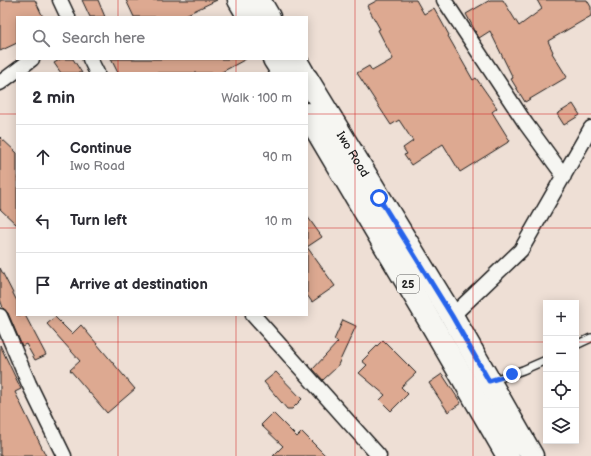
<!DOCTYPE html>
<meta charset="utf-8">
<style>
body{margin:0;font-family:"Balsamiq Sans",sans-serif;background:#f7f7f7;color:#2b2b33}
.controls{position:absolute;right:12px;bottom:12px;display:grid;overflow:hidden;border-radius:0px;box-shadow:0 2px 10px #0003}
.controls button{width:36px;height:36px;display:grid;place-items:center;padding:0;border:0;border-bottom:1px solid #e1e1e2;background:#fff;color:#2b2b33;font:20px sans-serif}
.stop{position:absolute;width:12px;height:12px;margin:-9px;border:3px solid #2563eb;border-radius:50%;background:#fff}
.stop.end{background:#2563eb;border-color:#fff;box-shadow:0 1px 4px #0008}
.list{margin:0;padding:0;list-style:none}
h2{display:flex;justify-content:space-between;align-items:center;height:52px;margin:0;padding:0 16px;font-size:17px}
h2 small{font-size:13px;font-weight:400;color:#7c7c81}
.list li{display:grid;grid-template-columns:26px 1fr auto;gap:12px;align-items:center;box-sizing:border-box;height:64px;padding:0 16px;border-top:1px solid #e1e1e2}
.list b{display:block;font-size:15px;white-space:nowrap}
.list p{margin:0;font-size:13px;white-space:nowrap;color:#7c7c81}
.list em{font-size:13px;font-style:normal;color:#7c7c81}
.icon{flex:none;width:22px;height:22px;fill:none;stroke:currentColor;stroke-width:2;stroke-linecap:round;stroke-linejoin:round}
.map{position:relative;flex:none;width:591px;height:456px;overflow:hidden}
.search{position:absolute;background:#fff;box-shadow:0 2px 10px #0003;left:16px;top:16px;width:292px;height:44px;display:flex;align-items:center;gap:10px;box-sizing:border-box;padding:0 14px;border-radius:0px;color:#7c7c81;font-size:15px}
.panel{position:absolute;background:#fff;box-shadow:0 2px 10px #0003;left:16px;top:72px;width:292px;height:244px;border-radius:0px}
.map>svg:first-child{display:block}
</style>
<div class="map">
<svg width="591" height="456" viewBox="0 0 591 456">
<rect width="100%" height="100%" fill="#eedfd5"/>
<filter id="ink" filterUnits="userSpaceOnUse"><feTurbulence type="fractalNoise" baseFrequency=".025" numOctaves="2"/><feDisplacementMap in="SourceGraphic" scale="8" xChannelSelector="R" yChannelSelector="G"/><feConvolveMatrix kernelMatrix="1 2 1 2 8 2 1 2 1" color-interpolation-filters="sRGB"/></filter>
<g filter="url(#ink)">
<path fill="#dda991" stroke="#1c1c1c" d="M 0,0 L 35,0 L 43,17 L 17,17 L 17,43 L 0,51 Z
M 82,0 L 98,0 L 105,17 L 90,17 Z
M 126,0 L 217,0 L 181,17 L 134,17 Z
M 378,0 L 416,0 L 424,14 L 434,8 L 449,35 L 448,36 L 473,80 L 476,78 L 497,108 L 492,112 L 510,141 L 460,172 L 443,144 L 411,165 L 404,155 L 407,154 L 403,148 L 413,141 L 399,120 L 391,125 L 357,73 L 369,66 L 372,71 L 393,59 L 378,30 L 380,29 L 367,6 Z
M 490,0 L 503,0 L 519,26 L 542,9 L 537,0 L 587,0 L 591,7 L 591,16 L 548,41 L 553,52 L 552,53 L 567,77 L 525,102 L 511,79 L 513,78 L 490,31 L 479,38 L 466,14 Z
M 61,59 L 73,59 L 82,73 L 61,73 L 54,63 Z
M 111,59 L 246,59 L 220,73 L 118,73 Z
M 573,104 L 580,115 L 564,125 L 557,114 Z
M 0,137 L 17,153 L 17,225 L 0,209 Z
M 307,216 L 322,237 L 307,247 L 335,286 L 312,302 L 307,295 Z
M 0,268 L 17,301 L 17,315 L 25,315 L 46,355 L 35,360 L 26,344 L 22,346 L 8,313 L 3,308 L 0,299 Z
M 55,317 L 72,334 L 81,325 L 135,389 L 107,413 L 70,370 L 80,361 L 47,324 Z
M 343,320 L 356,326 L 337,367 L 323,380 L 313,369 L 338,342 L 334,340 Z
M 383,340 L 416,373 L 401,387 L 408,394 L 391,411 L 380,400 L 385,395 L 359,373 L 367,365 L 362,361 Z
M 0,345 L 21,389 L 15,392 L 46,456 L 0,456 Z
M 276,372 L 302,399 L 292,409 L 287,409 L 264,382 Z
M 442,374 L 461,403 L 448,412 L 429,383 Z
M 273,413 L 297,437 L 302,432 L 326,456 L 273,456 L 283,446 L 261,425 Z"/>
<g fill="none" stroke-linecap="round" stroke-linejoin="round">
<defs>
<path id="service" d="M 576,345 L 591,338
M 491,381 L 523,370 L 546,360"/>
<path id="minor" d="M 60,0 L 68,17
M 444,0 L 526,124 L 564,176
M 90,59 L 97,73
M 0,83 L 32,59
M 253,315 L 379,456
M 0,316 L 29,384 L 64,456
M 452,316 L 521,250 L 591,128"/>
<g id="primary">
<path d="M 239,0 L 249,17"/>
<path d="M 259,0 L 269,17"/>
<path d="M 274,59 L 283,73"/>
<path d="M 295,59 L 303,73"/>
<path id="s1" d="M 307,79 L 452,316 L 532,456"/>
<path d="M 307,114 L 435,330 L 508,456"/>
</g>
</defs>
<use href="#service" stroke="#1c1c1c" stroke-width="10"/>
<use href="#minor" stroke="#1c1c1c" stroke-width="17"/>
<use href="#primary" stroke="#1c1c1c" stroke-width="25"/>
<use href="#service" stroke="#f6f6f2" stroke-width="7"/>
<use href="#minor" stroke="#f6f6f2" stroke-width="14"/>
<use href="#primary" stroke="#f6f6f2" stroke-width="22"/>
</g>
</g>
<g fill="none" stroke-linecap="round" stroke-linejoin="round" filter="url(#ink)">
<path stroke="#2563eb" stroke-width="5" d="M 379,198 L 452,316 L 489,381 L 512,374"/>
</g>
<path fill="none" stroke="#d62828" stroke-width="1" stroke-opacity="0.55" d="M 118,0 L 118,17M 236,0 L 236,17M 355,0 L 355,456M 473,0 L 473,456M 118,59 L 118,73M 236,59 L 236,73M 0,114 L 17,114M 307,114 L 591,114M 0,228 L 17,228M 307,228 L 591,228M 118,315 L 118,456M 236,315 L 236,456M 0,342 L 546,342M 576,342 L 591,342"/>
<g text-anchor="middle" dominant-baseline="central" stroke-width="4" stroke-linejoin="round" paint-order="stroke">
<rect fill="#f6f6f2" stroke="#5d5d5c" stroke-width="1" x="397" y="275" width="22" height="18" rx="3"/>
<g font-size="11" font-weight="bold" fill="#1c1c1c">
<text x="408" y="284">25</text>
</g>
<g font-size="12" fill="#1c1c1c" stroke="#f6f6f2">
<text stroke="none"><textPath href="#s1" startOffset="88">Iwo Road</textPath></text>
</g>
</g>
</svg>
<div class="controls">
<button>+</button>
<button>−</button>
<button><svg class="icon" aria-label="locate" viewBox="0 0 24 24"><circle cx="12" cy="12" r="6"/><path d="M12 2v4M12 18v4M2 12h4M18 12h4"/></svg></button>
<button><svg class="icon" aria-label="layers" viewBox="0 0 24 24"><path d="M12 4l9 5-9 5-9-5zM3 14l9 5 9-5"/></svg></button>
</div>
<div class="stop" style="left:379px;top:198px"></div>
<div class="stop end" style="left:512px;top:374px"></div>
<div class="search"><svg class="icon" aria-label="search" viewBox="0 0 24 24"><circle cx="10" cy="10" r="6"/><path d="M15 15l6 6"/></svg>Search here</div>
<section class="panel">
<h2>2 min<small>Walk · 100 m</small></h2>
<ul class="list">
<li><svg class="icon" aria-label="ahead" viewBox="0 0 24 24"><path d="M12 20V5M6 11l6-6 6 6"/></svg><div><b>Continue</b><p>Iwo Road</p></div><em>90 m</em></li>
<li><svg class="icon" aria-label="left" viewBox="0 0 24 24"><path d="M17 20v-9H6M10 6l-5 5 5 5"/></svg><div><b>Turn left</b></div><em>10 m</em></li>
<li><svg class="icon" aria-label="arrive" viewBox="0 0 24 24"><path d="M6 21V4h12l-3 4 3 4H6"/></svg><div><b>Arrive at destination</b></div></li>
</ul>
</section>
</div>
